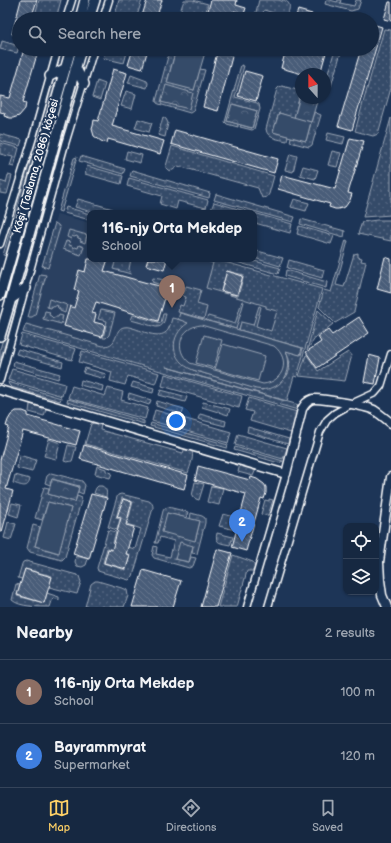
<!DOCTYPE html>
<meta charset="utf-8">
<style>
body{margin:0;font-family:"Balsamiq Sans",sans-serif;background:#23344c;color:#f1f3f6}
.controls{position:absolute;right:12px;bottom:12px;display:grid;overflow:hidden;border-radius:8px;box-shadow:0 1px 3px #0004}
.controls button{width:36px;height:36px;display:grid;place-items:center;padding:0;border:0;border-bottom:1px solid #35445a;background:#162841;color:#f1f3f6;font:20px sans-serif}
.compass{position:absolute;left:295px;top:68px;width:36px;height:36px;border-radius:50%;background:#162841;box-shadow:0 1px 3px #0004;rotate:339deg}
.you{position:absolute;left:176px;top:421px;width:14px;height:14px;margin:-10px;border:3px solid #fff;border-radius:50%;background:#1a73e8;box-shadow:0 0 0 6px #1a73e833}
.badge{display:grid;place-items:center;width:26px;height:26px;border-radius:50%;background:#ffd166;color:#fff;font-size:13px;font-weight:700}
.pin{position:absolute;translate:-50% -33px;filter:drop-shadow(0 1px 2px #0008)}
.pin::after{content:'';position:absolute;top:21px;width:14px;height:12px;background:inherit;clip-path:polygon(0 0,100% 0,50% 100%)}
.popup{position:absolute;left:87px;top:210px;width:170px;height:52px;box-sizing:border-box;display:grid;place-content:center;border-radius:8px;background:#162841;filter:drop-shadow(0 1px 3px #0005);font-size:13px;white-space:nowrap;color:#9ea6b1}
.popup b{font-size:15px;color:#f1f3f6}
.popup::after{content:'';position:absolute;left:50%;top:100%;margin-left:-8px;border:8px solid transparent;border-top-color:#162841}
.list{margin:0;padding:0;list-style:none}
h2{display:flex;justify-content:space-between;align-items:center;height:52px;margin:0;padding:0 16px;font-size:17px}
h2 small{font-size:13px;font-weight:400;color:#9ea6b1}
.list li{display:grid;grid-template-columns:26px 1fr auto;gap:12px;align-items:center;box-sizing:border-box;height:64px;padding:0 16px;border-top:1px solid #35445a}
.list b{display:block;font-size:15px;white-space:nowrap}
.list p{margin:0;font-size:13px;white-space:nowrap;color:#9ea6b1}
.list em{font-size:13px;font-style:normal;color:#9ea6b1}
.icon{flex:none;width:22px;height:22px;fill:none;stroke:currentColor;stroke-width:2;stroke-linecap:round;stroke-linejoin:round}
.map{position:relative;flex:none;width:391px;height:607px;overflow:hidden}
.search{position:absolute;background:#162841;box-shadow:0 1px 3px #0004;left:12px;right:12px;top:12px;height:44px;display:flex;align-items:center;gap:10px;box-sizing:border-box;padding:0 14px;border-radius:22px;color:#9ea6b1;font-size:15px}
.sheet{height:180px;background:#162841}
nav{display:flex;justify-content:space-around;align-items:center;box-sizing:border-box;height:56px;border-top:1px solid #35445a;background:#162841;font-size:11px;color:#9ea6b1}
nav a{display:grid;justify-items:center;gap:2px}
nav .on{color:#ffd166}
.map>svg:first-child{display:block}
</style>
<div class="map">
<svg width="391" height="607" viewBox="0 0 391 607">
<defs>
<pattern id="grass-dots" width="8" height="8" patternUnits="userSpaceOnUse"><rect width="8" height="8" fill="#364b69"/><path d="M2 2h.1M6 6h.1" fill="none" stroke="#546680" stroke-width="1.8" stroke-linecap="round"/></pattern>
<pattern id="park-crowns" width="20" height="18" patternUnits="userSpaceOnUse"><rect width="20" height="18" fill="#364b69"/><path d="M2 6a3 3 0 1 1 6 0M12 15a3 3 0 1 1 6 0" fill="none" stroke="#546680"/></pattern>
<pattern id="building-back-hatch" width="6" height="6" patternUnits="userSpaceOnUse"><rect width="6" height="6" fill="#4a5d79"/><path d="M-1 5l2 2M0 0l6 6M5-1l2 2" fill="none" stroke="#65758d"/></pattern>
</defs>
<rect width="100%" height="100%" fill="#1d3557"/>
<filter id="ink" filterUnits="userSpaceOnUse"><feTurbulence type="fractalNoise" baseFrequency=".025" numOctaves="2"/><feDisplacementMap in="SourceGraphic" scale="8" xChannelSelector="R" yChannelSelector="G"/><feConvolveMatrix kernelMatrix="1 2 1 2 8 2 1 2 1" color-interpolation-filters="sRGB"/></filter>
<g filter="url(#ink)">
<path fill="#2a4161" d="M 57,214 L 90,223 L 90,259 L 215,259 L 319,289 L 287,401 L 25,327 Z"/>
<path fill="url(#grass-dots)" stroke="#9aa5b4" d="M 39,0 L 61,0 L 56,19 L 34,19 Z
M 119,0 L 142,0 L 136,19 L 114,19 Z
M 184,0 L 193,0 L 208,4 L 205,15 L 219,19 C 212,19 184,21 181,13 C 180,9 183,4 184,0 Z
M 259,0 L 278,0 L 282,1 L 283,0 C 294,3 288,11 286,19 L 279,19 L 280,15 L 264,10 L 261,18 L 255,16 Z
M 326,0 L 330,0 L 337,2 L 338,0 L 341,0 L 340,3 L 354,6 L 356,0 L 361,0 L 358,9 L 351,11 L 325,4 Z
M 384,29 L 391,30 L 391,88 L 378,134 L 373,136 L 355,131 Z
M 2,41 L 19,46 L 17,53 L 0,49 Z
M 106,49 L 128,49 L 124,63 L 103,58 Z
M 170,49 L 176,49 L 167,82 L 194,90 L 200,69 L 205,70 L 193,111 L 190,113 L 159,104 L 157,103 L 156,101 Z
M 335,49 L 342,49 L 331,86 L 328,88 L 325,86 L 325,84 Z
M 241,65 L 244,66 L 235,97 L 257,103 L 259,104 L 260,109 L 254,129 L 252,130 L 240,127 L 241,125 L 252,128 L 257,111 L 233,104 L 227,121 L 238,124 L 238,127 L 227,124 L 225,122 Z
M 131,75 L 147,81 L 148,83 L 147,88 L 128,83 Z
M 97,81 L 105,84 L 100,100 L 92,97 Z
M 78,82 L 79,82 L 79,89 L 24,280 L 19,288 L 18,288 Z
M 55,85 L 56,85 L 6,256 L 3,255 L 51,89 Z
M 282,86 L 301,91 L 294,118 L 279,113 L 273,132 L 288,136 L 287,141 C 279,139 267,139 266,129 L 277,89 L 279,87 Z
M 126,91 L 136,94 L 132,109 L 121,106 Z
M 314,112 L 321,115 L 312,145 L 309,147 L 290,142 L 291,137 L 306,141 Z
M 163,117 L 166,119 L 168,123 L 165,137 L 158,135 Z
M 391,118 L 391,215 L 363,217 Z
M 138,119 L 152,123 L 149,132 L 135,128 Z
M 328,133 L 345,137 L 343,144 L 326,140 Z
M 0,134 L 22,140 L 20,146 L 0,141 Z
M 0,143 L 19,148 L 14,167 L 10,166 L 13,157 L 0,154 Z
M 172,146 L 274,176 L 269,194 L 267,197 L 262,198 L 258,188 L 178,166 L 173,170 L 169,171 L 166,168 L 166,166 Z
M 127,151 L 142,155 L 140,163 L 125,159 Z
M 332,151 L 341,153 L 337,167 L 328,165 Z
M 290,154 L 297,156 L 293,172 L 285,170 Z
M 81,156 L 125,169 L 123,174 L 79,161 Z
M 77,157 L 61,212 L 58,211 L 74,158 Z
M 87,166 L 123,176 L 121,184 L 85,174 Z
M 303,166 L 318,170 L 315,179 L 300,175 Z
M 132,170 L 210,193 L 209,198 L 130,176 Z
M 8,175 L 12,176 L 7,194 L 0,193 L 0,181 L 6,183 Z
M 129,178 L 208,200 L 206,208 L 178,201 L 176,209 L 160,204 L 162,196 L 127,186 Z
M 216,194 L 295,217 L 293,222 L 214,200 Z
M 78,199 L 113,209 L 112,213 L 95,213 L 75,207 Z
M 294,199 L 309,203 L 306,211 L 291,207 Z
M 214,202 L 252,213 L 222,213 L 211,210 Z
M 66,207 L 90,214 L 90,220 L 64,213 Z
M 254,213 L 292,224 L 290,233 L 255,223 L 254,226 Z
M 301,219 L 345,231 L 344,237 L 300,224 Z
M 377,220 L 391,220 L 391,241 L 358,234 L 362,222 Z
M 55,223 L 58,225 L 60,228 L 48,268 L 42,266 Z
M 299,226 L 334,236 L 331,244 L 297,234 Z
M 69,230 L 87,235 L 85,243 L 80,241 L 81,239 L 78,238 L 77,236 L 74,237 L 72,236 L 71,239 L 67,237 Z
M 346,240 L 348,241 L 336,285 L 344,287 L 354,254 L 358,253 L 358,257 L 362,258 L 361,261 L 366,262 L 354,312 L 335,323 L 319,307 L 324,290 L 331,292 Z
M 66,241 L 70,242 L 69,245 L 72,246 L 73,248 L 75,247 L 78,248 L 79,245 L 84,247 L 81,255 L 63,249 Z
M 254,250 L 283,258 L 280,266 L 254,258 Z
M 116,259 L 125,260 L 126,259 L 131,259 L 129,269 L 131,274 L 113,269 Z
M 200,259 L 214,259 L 322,289 L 297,377 L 294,376 L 287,401 L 166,367 L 299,405 L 298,410 L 23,332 L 26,324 L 103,346 C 120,346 113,329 124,327 C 128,326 132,328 136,329 C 145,332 161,340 168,330 C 170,326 171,322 172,318 L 189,322 L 174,346 L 193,370 L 262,390 C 266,387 282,381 285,378 C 292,372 290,358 286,351 L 301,355 L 303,348 L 239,330 L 241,322 L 253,325 L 259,306 L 261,307 L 256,326 L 271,331 L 277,311 L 266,308 L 266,306 L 230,295 L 230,294 L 238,296 L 244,275 L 227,271 L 221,291 L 227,293 L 227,294 L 206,288 L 213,263 Z
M 226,259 L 247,259 L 280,268 L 278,274 Z
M 289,260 L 324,270 L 322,278 L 287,268 Z
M 286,270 L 327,282 L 326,288 L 285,276 Z
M 40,274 L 46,275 L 35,315 L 32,317 L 28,317 Z
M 153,278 C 159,279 173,280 173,288 C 173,291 171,296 171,298 L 168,298 L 171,288 L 152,282 Z
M 186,286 L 201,290 L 197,304 L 207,307 L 204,319 L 178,312 L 180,305 L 183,306 L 186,297 L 183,296 Z
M 49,299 L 67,305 L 65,313 L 60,311 L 60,309 L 58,308 L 57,305 L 54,307 L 52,306 L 51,308 L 47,307 Z
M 17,301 L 18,301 L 0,361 L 0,349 L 12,308 Z
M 242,301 L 244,302 L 236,329 L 206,320 L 208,316 L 235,324 Z
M 101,310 L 115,313 L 109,335 L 106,338 L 103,338 L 107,321 L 98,319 Z
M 318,310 L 333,324 L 316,337 L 307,350 Z
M 45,311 L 50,312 L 49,315 L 51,316 L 53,318 L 55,317 L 58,317 L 59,315 L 63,316 L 61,324 L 43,319 Z
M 163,314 L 166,314 C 164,321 164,327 156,327 L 131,320 L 133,315 L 161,323 Z
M 22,334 L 76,349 L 72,360 L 19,345 Z
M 18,349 L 63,362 L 62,367 L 16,354 Z
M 82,351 L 159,373 L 155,384 L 128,376 L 125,385 L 110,381 L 112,372 L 79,362 Z
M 348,352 L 352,355 L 345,381 L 299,376 L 306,355 L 307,355 L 318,371 Z
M 14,361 L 60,374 L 58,379 L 13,366 Z
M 85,368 L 106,374 L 105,379 L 83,373 Z
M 12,369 L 65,384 L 62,396 L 8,380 Z
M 165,374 L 242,396 L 239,408 L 162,386 Z
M 81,380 L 103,386 L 102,391 L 80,385 Z
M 8,382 L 61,398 L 60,401 L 11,387 L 9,385 Z
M 133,382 L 154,388 L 153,393 L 131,387 Z
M 72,386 L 105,396 L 108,388 L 123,392 L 121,400 L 148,408 L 145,419 L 68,398 Z
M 161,390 L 187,397 L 185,402 L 159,395 Z
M 129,393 L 151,400 L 149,405 L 128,398 Z
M 249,398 L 297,412 L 291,433 L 250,421 L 253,412 L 245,410 Z
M 68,399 L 144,421 L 144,424 L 67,402 Z
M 157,401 L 184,409 L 182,414 L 156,406 Z
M 203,402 L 230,409 L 228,415 L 202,407 Z
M 30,404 L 46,409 L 44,416 L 29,412 Z
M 155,410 L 231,432 L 228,443 L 152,421 Z
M 200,414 L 226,421 L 225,426 L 198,419 Z
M 94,423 L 101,424 L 100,430 L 183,453 L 185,448 L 191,449 C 195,456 190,466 188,473 L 85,444 L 90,427 L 91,424 Z
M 151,423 L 228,445 L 227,448 L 150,426 Z
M 248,427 L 289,439 L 288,444 L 247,432 Z
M 238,434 L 287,448 L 283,459 L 235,445 Z
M 49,439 L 60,443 L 56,459 L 44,456 Z
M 68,445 L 76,447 L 73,458 L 72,461 L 67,462 L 64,461 Z
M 235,447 L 283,461 L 279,463 L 234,450 Z
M 19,455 L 36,460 L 32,472 L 17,468 Z
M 240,464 L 256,469 L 253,476 L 238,472 Z
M 97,466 L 106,469 L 106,471 L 112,473 L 110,478 L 95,474 Z
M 51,473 L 82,481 L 85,485 L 83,494 L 78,492 L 79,486 L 52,479 L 50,485 L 45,483 L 47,476 Z
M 15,475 L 30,479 C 28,490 21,485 13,483 Z
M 195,482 L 204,484 L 199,500 L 196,499 L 192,496 Z
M 98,486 L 102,486 C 107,489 107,492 106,497 L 94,493 L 96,488 Z
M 211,486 L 223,488 L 219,505 L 207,502 Z
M 44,487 L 49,488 L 48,494 L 75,502 L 77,496 L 82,498 L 65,557 L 62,560 L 30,552 L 27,548 L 33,525 L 40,527 L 35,546 L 58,553 L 71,508 L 48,502 L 42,520 L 35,518 Z
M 121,494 L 149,501 C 152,503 153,504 153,508 L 133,576 L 129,580 L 101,572 L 98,571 L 97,568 L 108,530 L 116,532 L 113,543 L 123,546 L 121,552 L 107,548 L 103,563 L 126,570 L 130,555 L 122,552 L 124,546 L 135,549 L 141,529 L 127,524 L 133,502 L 122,498 L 116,518 L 120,519 L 117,530 L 108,527 L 117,497 L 118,495 Z
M 269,499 L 273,500 L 268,516 L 261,514 L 265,500 L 269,501 Z
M 12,503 L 21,505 L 18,517 L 9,514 Z
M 168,507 L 188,512 L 186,518 L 167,513 L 195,541 L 200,521 L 190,519 L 191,513 L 202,516 L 205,518 L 205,523 L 197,554 L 192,553 L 193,546 L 175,559 L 189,562 L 191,557 L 196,558 L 193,566 L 189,568 L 154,558 L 152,555 L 154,546 L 157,547 L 156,554 L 170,557 L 174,541 L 160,537 L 158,543 L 155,543 L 163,511 L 164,509 Z
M 223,514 L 239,518 L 235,530 L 219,526 Z
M 8,522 L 16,524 L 11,540 L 4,538 Z
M 217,533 L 233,537 L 230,545 C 222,543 214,544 217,533 Z
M 233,555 L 253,562 C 255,565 255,568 253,571 L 247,571 L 237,607 L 218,607 Z
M 76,556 L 88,559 L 86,565 L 82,567 L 77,566 L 75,562 Z
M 26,561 L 77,575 L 79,576 L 81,582 L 77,594 L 49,587 L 52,576 L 25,569 L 22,579 L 18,578 L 22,564 L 23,562 Z
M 95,581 L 98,581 L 125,589 L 127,590 L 128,596 L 124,607 L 85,607 L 91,584 Z
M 16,584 L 20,585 L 17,596 L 44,603 L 47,593 L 59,597 L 59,600 L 53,598 L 50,607 C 40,607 19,607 12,600 Z"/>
<path fill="url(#park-crowns)" stroke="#9aa5b4" d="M 166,85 L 193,93 L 189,109 L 161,102 Z
M 301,92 L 301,98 L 318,98 L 311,122 L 294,118 Z
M 232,104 L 257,111 L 252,128 L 227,121 Z
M 52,479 L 79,487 L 75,502 L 48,494 Z
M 180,542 L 193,546 L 189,562 L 175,559 Z"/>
<path fill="#364b69" stroke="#9aa5b4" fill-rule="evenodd" d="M 176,49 L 206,49 L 194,90 L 167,83 Z
M 279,113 L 311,122 L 306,141 L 273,132 Z
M 180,313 L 302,348 L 300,355 L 286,351 C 295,373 280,393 256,389 L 193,370 C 170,361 168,336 188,323 L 178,319 ZM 201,325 L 274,346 C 291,359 284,382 263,384 L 190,363 C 173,350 180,327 201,325 Z
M 204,335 L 222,340 L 214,368 L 196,363 Z
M 223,344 L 265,356 L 258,381 L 215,369 Z
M 48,502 L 71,508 L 59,553 L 35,546 Z
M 167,513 L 200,521 L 195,541 L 162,532 Z"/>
<path fill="url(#building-back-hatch)" stroke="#fff" d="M 21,0 L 37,0 L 31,19 L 19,19 L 19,36 L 12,34 Z
M 147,0 L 162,0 L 156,19 L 141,19 Z
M 211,0 L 237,0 L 236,5 L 246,8 L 244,14 L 234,11 L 232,19 L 225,19 L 207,14 Z
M 389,2 L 391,2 L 391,21 L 384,19 Z
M 298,10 L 312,14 L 310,19 L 295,19 Z
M 372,24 L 382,27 L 352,130 L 338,126 L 361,49 L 372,49 Z
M 24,49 L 32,49 L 38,51 L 23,102 L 26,103 L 25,109 L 19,116 L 13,118 L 10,118 L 4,116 L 5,113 L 0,112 L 0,96 L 10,98 Z
M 133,49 L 148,49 L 142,69 L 128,65 Z
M 218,49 L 234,49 L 218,111 L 203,107 Z
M 286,49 L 327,49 L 320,74 L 302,74 L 281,68 Z
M 113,69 L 127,73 L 112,126 L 164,141 L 160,154 L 108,139 L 107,143 L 101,141 L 94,136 L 92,129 L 93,126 L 94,120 L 98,121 Z
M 245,71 L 263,76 L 256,101 L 238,96 Z
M 175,130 L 278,159 L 274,173 L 171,144 Z
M 350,138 L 364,141 L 348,193 L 352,194 L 350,200 L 345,207 L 338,209 L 335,209 L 329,207 L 330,204 L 278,189 L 282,175 L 335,189 Z
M 385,257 L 391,259 L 391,293 L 377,289 Z
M 88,259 L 108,259 L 104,271 L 151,284 L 168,288 L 158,321 L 96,302 L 92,313 L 96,314 L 94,322 L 105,325 L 102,337 L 64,326 L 70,306 L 74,308 L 79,291 L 74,290 L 79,270 L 85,272 Z
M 148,259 L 167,259 L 164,270 L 146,265 Z
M 227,271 L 243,276 L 237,295 L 221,291 Z
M 359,317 L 369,333 L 317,368 L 306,352 L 321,342 L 318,337 L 328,330 L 332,335 Z
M 369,355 L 380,358 L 375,384 L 364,382 Z
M 16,411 L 23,411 L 28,413 L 28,416 L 80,431 L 76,445 L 23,431 L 6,489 L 13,491 L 2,532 L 0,532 L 0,460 L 9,427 L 6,426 L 8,420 L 11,415 Z
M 84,445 L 188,475 L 184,489 L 80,459 Z
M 198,466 L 250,480 L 251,477 L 257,479 L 264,484 L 266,487 L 266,493 L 264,499 L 261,498 L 246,551 L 232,547 L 246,494 L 195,480 Z
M 91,494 L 107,498 L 89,559 L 73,554 Z
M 123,499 L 132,502 L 126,525 L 134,527 L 126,554 L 130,555 L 126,569 L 104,563 L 108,549 L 112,550 L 121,518 L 117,517 Z
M 217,549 L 232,553 L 216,607 L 201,607 Z
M 25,569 L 52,577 L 44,603 L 17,595 Z
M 143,570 L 181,581 L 173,607 L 132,607 Z"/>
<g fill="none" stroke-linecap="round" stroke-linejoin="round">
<defs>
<path id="street" d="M 66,19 L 72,0
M 103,19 L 109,0
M 0,244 L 33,137 L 58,49
M 0,380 L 45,216 L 65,144 L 94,49
M 247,607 L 286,474
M 268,607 L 320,432 L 327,420 L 335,413 L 351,404 L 375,393 L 381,386 L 391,354"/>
<path id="secondary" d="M 0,390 L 286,474 L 302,409 C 305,404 307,401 313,399 C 322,398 366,406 374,410 C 380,414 386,419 391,423
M 387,607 L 382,595 L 380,580 L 379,562 L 391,477"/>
<path id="primary" d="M 80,19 L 85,0
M 89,19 L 95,0
M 76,68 L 84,84
M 50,76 L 66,68
M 0,295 L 71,49
M 11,299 L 26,288
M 0,336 L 11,299 L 81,49"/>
</defs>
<use href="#street" stroke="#fff" stroke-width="9"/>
<use href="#secondary" stroke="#fff" stroke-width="11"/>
<use href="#primary" stroke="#fff" stroke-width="12"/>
<use href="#street" stroke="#1d3557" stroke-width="6"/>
<use href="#secondary" stroke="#1d3557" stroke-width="8"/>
<use href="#primary" stroke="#1d3557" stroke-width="9"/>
</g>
</g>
<g text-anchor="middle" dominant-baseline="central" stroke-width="4" stroke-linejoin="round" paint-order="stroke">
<g font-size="11" fill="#fff" stroke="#1d3557">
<text transform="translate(36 166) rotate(-74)">Köşi (Taslama, 2086) köçesi</text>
</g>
</g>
</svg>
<div class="controls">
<button><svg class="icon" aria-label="locate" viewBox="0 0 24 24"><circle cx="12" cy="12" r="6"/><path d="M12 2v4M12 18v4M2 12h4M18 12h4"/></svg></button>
<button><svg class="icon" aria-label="layers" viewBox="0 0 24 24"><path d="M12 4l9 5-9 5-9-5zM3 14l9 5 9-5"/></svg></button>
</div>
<svg class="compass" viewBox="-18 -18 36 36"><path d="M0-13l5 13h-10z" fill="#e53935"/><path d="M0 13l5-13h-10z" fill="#9ea6b1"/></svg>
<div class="you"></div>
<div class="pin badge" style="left:172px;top:308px;background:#8d6e63">1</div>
<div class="popup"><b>116-njy Orta Mekdep</b>School</div>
<div class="pin badge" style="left:242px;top:542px;background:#3f7fe0">2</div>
<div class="search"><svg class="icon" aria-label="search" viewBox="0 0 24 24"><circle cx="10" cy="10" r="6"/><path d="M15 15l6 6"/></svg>Search here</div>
</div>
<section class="sheet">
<h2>Nearby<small>2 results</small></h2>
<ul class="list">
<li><span class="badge" style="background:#8d6e63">1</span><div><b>116-njy Orta Mekdep</b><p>School</p></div><em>100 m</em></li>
<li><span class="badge" style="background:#3f7fe0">2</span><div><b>Bayrammyrat</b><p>Supermarket</p></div><em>120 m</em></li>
</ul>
</section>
<nav>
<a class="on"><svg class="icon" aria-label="map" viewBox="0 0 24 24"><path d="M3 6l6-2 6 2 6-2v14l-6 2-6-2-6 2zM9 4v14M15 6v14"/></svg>Map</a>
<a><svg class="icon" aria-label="directions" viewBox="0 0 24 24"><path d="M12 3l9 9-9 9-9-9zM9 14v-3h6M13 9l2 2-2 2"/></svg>Directions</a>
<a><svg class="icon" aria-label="saved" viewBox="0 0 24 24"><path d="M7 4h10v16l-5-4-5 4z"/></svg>Saved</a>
</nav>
